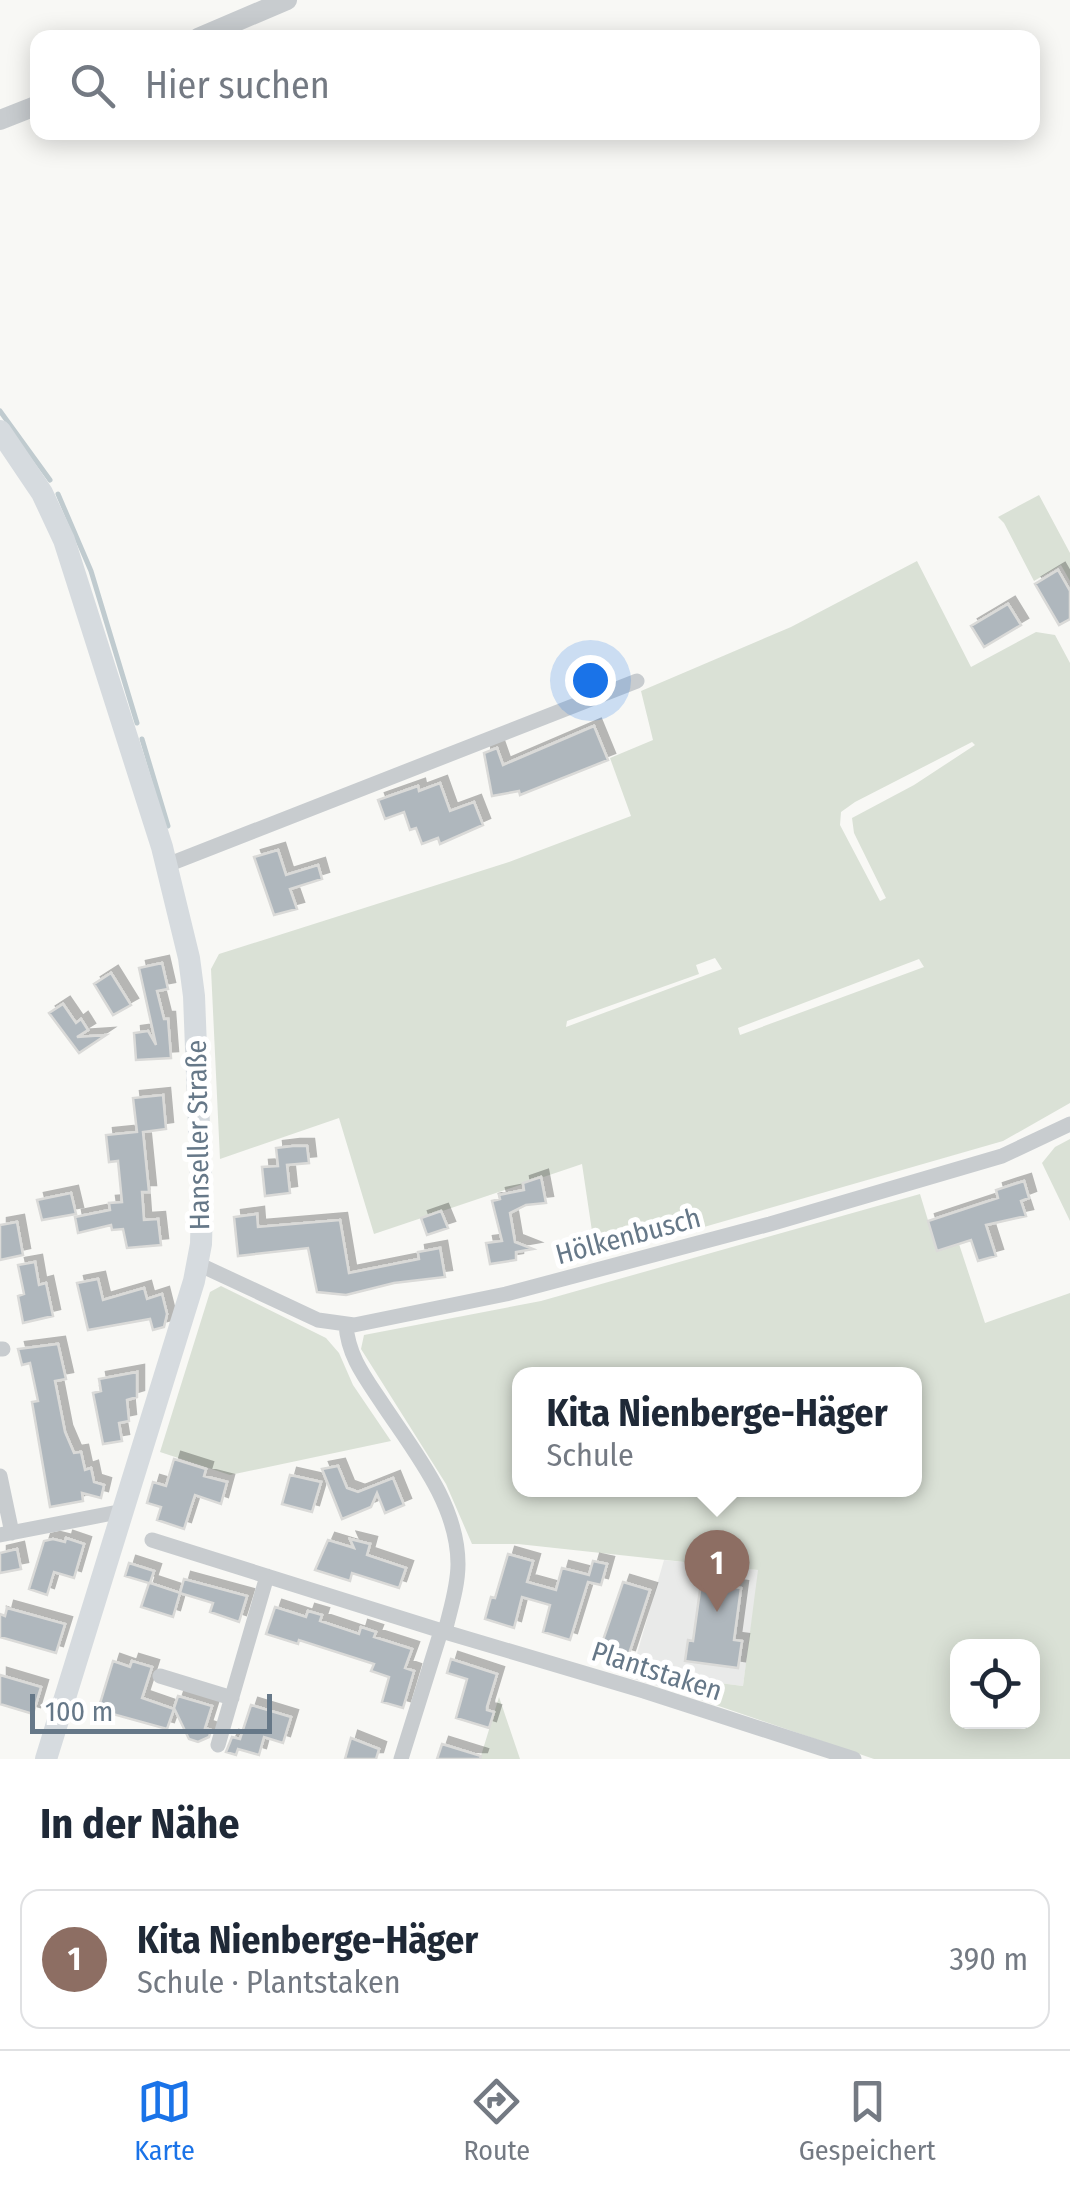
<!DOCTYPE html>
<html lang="de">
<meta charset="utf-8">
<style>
body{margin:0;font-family:"Fira Sans Condensed",sans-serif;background:#f2f2f3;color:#1f2937}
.controls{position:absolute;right:30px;bottom:30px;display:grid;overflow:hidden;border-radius:20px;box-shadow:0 5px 25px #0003}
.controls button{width:90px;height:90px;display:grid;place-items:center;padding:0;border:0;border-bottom:2px solid #e0e1e3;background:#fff;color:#1f2937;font:50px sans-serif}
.scale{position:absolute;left:30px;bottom:25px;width:242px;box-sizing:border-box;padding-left:10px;border:5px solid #667888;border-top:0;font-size:28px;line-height:35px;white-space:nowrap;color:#667888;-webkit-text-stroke:8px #fff;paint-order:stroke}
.you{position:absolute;left:590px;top:680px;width:35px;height:35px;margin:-25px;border:8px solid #fff;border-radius:50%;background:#1a73e8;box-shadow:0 0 0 15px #1a73e833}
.badge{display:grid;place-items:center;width:65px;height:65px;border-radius:50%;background:#1a73e8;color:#fff;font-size:32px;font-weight:700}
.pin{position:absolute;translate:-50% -82px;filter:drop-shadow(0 2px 5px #0008)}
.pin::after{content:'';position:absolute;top:52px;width:35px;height:30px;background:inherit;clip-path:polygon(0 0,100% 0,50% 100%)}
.popup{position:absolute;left:512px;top:1367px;width:410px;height:130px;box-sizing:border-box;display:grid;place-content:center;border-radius:20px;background:#fff;filter:drop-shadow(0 2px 8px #0005);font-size:32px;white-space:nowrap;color:#747a83}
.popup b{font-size:38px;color:#1f2937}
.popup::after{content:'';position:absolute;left:50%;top:100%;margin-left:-20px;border:20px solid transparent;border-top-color:#fff}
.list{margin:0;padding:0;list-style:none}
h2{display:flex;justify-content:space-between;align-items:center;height:130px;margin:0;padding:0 40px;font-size:42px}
h2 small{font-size:32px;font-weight:400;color:#747a83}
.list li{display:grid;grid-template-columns:65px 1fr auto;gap:30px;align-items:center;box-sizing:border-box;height:140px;margin:0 20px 20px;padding:0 20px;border:2px solid #e0e1e3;border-radius:20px}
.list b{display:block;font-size:38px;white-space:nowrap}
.list p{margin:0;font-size:32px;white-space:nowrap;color:#747a83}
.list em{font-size:32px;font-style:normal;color:#747a83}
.icon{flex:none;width:55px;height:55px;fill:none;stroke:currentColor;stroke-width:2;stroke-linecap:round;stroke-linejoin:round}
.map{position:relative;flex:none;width:1070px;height:1759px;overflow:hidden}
.search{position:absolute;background:#fff;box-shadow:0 5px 25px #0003;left:30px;right:30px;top:30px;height:110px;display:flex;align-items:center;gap:25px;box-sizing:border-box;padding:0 35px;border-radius:20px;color:#747a83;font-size:38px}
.sheet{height:290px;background:#fff}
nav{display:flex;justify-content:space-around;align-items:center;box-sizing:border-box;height:140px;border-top:2px solid #e0e1e3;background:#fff;font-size:28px;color:#747a83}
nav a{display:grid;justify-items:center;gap:5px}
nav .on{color:#1a73e8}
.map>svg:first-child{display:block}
</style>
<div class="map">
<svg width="1070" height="1759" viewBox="0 0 1070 1759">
<defs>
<filter id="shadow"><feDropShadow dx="7" dy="-7" stdDeviation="0" flood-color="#0004"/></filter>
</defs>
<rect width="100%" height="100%" fill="#f8f8f5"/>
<path fill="#e9eae9" d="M 664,1560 L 759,1570 L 743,1686 L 672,1677 L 669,1689 L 630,1678 Z"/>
<path fill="#dae1d6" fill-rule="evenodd" d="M 1039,495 L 1070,553 L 1070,581 L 1061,565 L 1034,581 L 1004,523 L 998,517 Z
M 917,561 L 971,667 L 1036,632 L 1055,635 L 1070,663 L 1070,1103 L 1003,1141 L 596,1258 L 582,1164 L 374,1234 L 339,1118 L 220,1159 L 211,969 L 219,954 L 509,862 L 631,816 L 610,758 L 653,740 L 641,691 L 791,627 ZM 972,742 L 975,745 L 914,785 L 852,818 L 854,833 L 886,898 L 880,901 L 840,825 L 841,812 L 855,802 ZM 715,958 L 722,969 L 566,1027 L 567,1021 L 699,974 L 696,965 ZM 919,959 L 924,967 L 740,1035 L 738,1028 Z
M 1070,1139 L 1070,1221 L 1042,1163 L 1055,1147 Z
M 920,1194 L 937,1250 L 959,1244 L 985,1323 L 1070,1293 L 1070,1759 L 874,1759 L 669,1689 L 672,1677 L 743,1686 L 758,1570 L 518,1544 L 472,1544 L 446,1484 L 361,1349 L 364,1335 L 541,1301 ZM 520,1374 L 914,1374 L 914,1490 L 520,1490 ZM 958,1646 L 1032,1646 L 1032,1722 L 958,1722 Z
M 221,1286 L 326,1338 L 339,1353 L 353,1385 L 391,1441 L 230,1475 L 160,1452 L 210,1292 Z
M 499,1697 L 520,1759 L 480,1759 Z"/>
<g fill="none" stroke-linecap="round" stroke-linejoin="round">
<path stroke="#c0cbcf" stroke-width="5" d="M 0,411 L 50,480
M 58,494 L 91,571 L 137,723
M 142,739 L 168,826"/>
</g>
<path fill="#afb7bd" stroke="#dadad8" stroke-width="2.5" filter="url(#shadow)" d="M 1058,570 L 1070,591 L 1070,619 L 1059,625 L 1035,584 Z
M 1008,604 L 1021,625 L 984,647 L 971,626 Z
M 594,726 L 608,760 L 520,795 L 519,791 L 492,796 L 484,753 L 497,748 L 503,765 Z
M 440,783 L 450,811 L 474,802 L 483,825 L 440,844 L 438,838 L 422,844 L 416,828 L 410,830 L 404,812 L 385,819 L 378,800 L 418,786 L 419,791 Z
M 278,850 L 286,875 L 318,865 L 322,879 L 290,889 L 297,909 L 274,915 L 254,857 Z
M 162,963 L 168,989 L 157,991 L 164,1019 L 168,1019 L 171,1058 L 136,1060 L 134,1033 L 148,1031 L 156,1045 L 139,968 Z
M 111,973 L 131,1005 L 113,1015 L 94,984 Z
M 63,1004 L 76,1023 L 81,1019 L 88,1030 L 77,1037 L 106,1035 L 79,1053 L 49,1013 Z
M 163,1095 L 166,1129 L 143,1132 L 149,1192 L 142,1192 L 144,1220 L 158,1219 L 161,1245 L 127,1248 L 123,1229 L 112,1230 L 111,1225 L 78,1233 L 75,1217 L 110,1210 L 109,1203 L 122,1202 L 118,1161 L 109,1162 L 106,1135 L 137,1132 L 133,1098 Z
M 293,1146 L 307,1146 L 309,1163 L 287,1165 L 290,1193 L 265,1196 L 262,1167 L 278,1166 L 276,1148 Z
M 541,1177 L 546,1203 L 526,1205 L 510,1213 L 515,1242 L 533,1249 L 516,1252 L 516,1260 L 490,1264 L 486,1243 L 502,1241 L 492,1201 L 500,1199 L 499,1195 L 524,1190 L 523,1183 Z
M 1024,1181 L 1029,1198 L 1021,1201 L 1026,1216 L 986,1225 L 996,1256 L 978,1261 L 971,1240 L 937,1251 L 928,1221 L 998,1198 L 996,1190 Z
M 71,1193 L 76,1214 L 42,1220 L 37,1200 Z
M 441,1211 L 448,1228 L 427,1235 L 421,1218 Z
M 257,1214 L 258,1227 L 340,1220 L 349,1273 L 419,1259 L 418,1252 L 440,1248 L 445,1277 L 394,1283 L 346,1295 L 317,1292 L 308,1248 L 238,1256 L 234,1217 Z
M 17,1222 L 23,1255 L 0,1260 L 0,1225 Z
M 35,1262 L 39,1285 L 46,1283 L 53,1316 L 23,1323 L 18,1296 L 24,1294 L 18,1265 Z
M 98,1279 L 103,1300 L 144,1288 L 147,1299 L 162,1294 L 167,1314 L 164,1327 L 153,1330 L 150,1319 L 88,1330 L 77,1283 Z
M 58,1344 L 66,1379 L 55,1381 L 65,1432 L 74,1453 L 81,1452 L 85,1470 L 91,1468 L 94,1482 L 104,1485 L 101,1498 L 82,1493 L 83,1501 L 50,1507 L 32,1402 L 38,1401 L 30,1363 L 22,1365 L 18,1349 Z
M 137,1372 L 137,1397 L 127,1400 L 129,1421 L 119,1423 L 122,1441 L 103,1444 L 93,1393 L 101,1391 L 99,1379 Z
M 174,1459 L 206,1469 L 204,1476 L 227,1482 L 221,1504 L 195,1495 L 184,1529 L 157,1520 L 161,1507 L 147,1503 L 153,1482 L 166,1486 Z
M 338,1466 L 347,1488 L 358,1492 L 393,1478 L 404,1505 L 385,1513 L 377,1493 L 371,1507 L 342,1519 L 322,1469 Z
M 290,1475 L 321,1482 L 312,1512 L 282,1504 Z
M 66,1538 L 84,1544 L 74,1578 L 54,1572 L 47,1595 L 29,1589 L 44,1541 L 53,1539 L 65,1542 Z
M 350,1539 L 370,1544 L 367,1555 L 406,1568 L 399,1588 L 352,1573 L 350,1581 L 315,1570 L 328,1540 L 354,1548 Z
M 17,1549 L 21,1569 L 0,1573 L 0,1553 Z
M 508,1554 L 533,1561 L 527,1582 L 556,1590 L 562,1568 L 589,1575 L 593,1561 L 607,1564 L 601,1585 L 588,1582 L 570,1640 L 543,1632 L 550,1605 L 522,1597 L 514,1628 L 485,1619 L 491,1597 L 495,1598 Z
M 129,1563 L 154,1571 L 150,1583 L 180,1593 L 184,1579 L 247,1596 L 239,1622 L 210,1612 L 213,1603 L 180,1593 L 173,1617 L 141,1607 L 149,1583 L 125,1576 Z
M 623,1582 L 650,1590 L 628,1657 L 600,1649 Z
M 701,1583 L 741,1588 L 734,1640 L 742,1641 L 738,1668 L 685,1661 L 688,1640 L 693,1641 Z
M 275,1607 L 306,1617 L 308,1611 L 322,1615 L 320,1621 L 359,1634 L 361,1627 L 376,1632 L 374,1637 L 412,1649 L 405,1668 L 414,1671 L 403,1708 L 382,1702 L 389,1677 L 371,1671 L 374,1664 L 299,1640 L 298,1644 L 266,1634 Z
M 7,1608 L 65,1624 L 56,1653 L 0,1637 L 0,1614 L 5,1616 Z
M 451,1659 L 497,1674 L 487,1707 L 487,1710 L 494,1712 L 489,1728 L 456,1718 L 467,1679 L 447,1673 Z
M 113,1661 L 130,1667 L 132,1661 L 152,1667 L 142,1698 L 174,1709 L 167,1729 L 98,1710 Z
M 0,1675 L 41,1687 L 33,1714 L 0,1704 Z
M 178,1696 L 212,1706 L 205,1728 L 211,1730 L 209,1737 L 198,1742 L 189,1739 L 174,1708 Z
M 251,1705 L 291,1717 L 283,1743 L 264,1737 L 259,1755 L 238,1749 L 236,1755 L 226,1752 L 232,1737 L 240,1739 Z
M 351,1738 L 379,1749 L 376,1759 L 345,1759 Z
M 442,1744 L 481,1756 L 480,1759 L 437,1759 Z"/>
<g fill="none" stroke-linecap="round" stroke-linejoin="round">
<path stroke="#c8cccf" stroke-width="15" d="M 167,865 L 637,681
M 198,1264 L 318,1320 L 354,1325 L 506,1294 L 770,1224 L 1002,1156 L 1070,1124
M 346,1325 C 348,1355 364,1376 380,1400 C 412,1449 458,1503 458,1564 C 458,1587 450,1610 445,1632 L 644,1691 L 854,1759
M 0,1349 L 3,1349
M 0,1476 L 12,1533
M 0,1535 L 113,1513 L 122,1516
M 152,1540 L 445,1632
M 160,1676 L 232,1698
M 218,1745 L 267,1576
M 401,1759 L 441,1631"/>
<path stroke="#c8cccf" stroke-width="20" d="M 198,38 L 287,0
M 0,120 L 38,105"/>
<path stroke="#d6dbdf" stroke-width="22" d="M 0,431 L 42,493 L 64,540 L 162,847 L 189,958 L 194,996 L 202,1204 L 201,1244 L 194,1281 L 46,1759"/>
</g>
<g text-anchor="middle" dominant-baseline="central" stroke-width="10" stroke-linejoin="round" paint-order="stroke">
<g font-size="28" fill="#667888" stroke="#fff">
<text transform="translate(198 1135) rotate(-91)">Hanseller Straße</text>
<text transform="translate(628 1236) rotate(-15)">Hölkenbusch</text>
<text transform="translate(657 1671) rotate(18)">Plantstaken</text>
</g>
</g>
</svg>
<div class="controls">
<button><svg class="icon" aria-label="locate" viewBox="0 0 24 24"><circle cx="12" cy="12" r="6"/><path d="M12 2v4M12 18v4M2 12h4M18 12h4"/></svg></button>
</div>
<div class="scale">100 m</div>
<div class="you"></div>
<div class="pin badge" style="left:717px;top:1612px;background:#8d6e63">1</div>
<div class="popup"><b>Kita Nienberge-Häger</b>Schule</div>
<div class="search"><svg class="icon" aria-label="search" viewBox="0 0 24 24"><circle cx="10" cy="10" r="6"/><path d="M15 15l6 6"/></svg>Hier suchen</div>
</div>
<section class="sheet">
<h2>In der Nähe<small></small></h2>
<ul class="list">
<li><span class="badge" style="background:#8d6e63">1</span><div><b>Kita Nienberge-Häger</b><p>Schule · Plantstaken</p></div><em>390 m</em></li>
</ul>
</section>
<nav>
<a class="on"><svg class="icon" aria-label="map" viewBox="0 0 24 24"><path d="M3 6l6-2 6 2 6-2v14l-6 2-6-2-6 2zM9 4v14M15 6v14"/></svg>Karte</a>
<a><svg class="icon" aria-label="directions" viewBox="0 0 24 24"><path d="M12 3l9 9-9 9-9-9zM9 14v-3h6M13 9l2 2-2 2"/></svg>Route</a>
<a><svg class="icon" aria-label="saved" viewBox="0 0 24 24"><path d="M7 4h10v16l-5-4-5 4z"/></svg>Gespeichert</a>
</nav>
